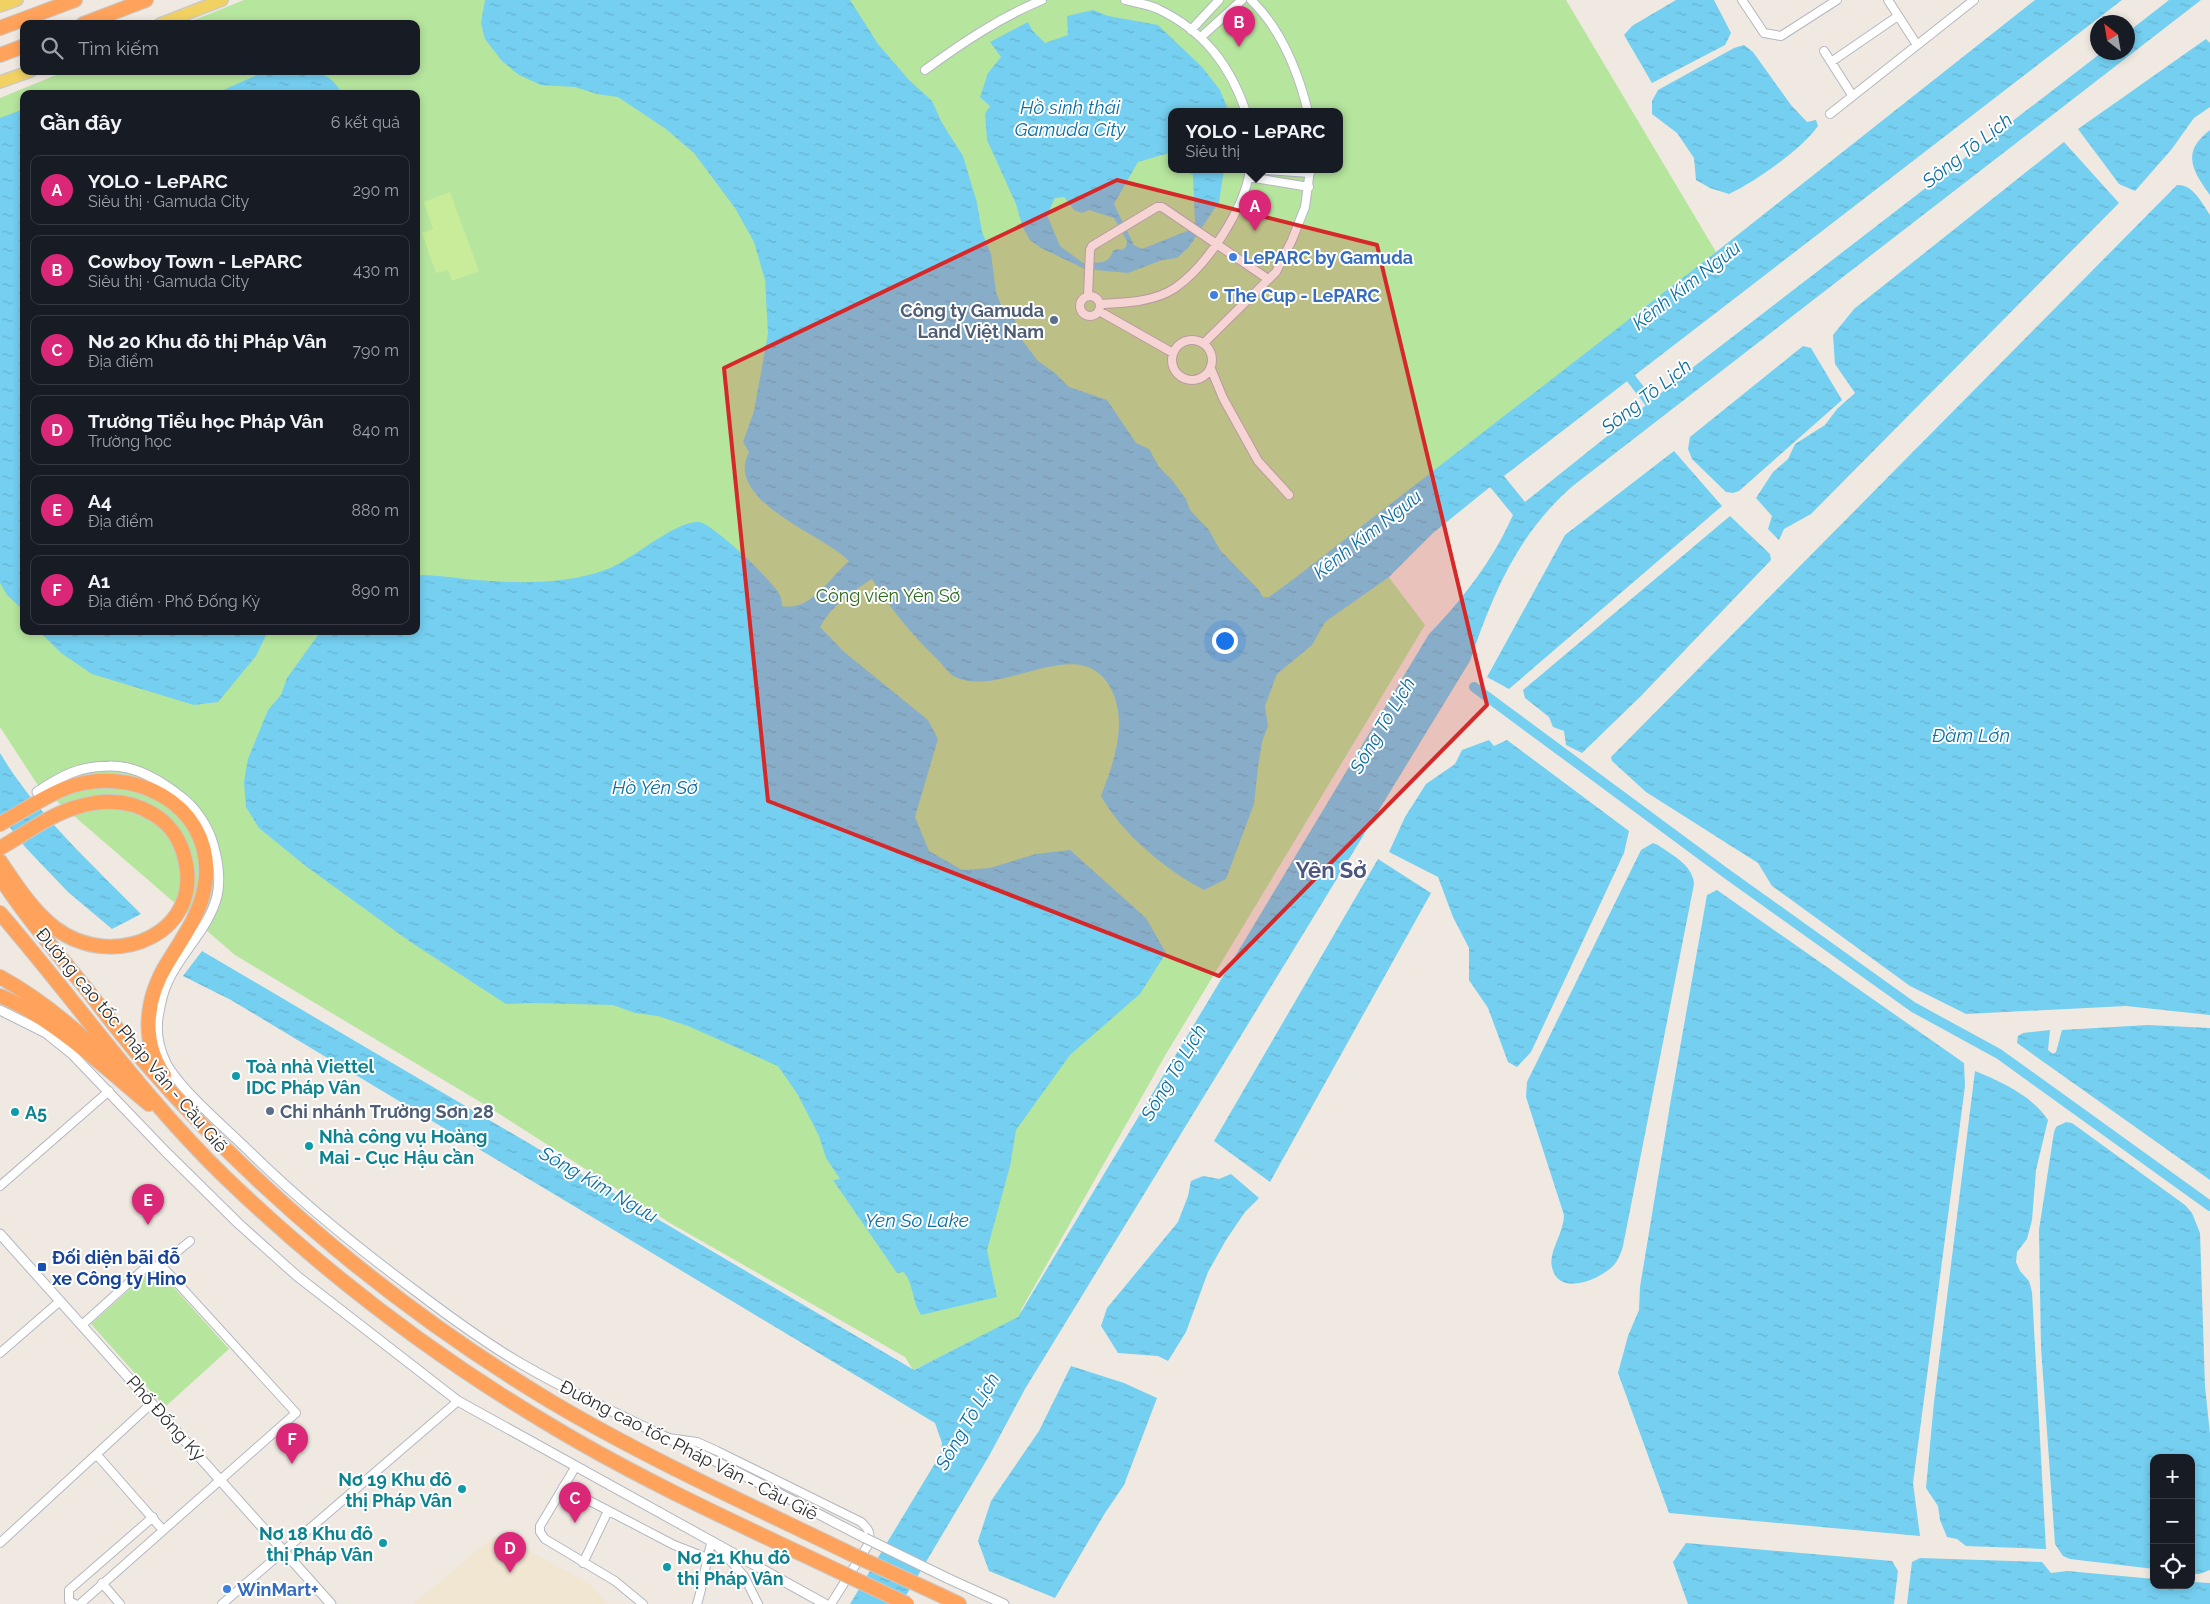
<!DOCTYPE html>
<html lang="vi">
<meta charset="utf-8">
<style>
body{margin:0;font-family:Raleway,sans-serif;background:#20242c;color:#f1f3f6}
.controls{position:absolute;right:15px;bottom:15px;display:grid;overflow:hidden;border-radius:10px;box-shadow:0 2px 8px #0003}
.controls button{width:45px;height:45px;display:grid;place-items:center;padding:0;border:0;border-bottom:1px solid #363941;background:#171b24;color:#f1f3f6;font:25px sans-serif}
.compass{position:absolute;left:2090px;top:15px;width:45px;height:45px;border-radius:50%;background:#171b24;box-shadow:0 2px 8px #0003;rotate:329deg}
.you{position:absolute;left:1224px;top:640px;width:18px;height:18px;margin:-12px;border:4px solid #fff;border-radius:50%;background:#1a73e8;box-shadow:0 0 0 8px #1a73e833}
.badge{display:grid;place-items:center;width:32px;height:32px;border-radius:50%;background:#db2777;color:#fff;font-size:16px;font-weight:700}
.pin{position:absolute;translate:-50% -41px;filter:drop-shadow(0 1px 2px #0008)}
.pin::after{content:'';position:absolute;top:26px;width:18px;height:15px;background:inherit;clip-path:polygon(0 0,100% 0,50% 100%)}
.popup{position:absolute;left:1168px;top:108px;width:175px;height:65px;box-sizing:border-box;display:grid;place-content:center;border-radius:10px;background:#171b24;filter:drop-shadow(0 1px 4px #0005);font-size:16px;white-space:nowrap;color:#9ea1a6}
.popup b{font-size:19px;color:#f1f3f6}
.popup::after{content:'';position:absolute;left:50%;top:100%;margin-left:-10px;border:10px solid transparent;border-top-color:#171b24}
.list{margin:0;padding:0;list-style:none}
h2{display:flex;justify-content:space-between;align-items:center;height:65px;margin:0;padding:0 20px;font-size:21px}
h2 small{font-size:16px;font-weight:400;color:#9ea1a6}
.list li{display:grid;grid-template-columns:32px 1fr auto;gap:15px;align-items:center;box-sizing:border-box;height:70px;margin:0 10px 10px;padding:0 10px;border:1px solid #363941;border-radius:10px}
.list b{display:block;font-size:19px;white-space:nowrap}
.list p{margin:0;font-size:16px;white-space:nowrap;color:#9ea1a6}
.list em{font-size:16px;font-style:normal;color:#9ea1a6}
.icon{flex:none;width:28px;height:28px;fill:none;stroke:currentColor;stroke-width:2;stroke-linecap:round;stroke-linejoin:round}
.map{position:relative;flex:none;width:2210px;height:1604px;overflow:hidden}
.search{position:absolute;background:#171b24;box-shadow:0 2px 8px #0003;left:20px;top:20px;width:400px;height:55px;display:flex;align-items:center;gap:12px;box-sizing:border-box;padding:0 18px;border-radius:10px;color:#9ea1a6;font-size:19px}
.panel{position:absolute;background:#171b24;box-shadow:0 2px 8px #0003;left:20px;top:90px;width:400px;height:545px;border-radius:10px}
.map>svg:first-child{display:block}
</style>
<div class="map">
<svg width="2210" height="1604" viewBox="0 0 2210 1604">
<defs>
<pattern id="water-ripples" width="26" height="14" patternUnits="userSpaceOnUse" patternTransform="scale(1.25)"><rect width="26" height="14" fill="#75cff0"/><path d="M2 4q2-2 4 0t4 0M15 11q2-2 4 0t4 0" fill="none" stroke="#66b2ce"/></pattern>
</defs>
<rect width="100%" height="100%" fill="#efe9e1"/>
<path fill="#f0e6d1" d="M 493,1537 L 504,1538 L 552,1563 L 589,1584 L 608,1604 L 413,1604 Z"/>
<path fill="#b6e59e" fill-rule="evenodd" d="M 244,0 L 1566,0 L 1716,252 L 1356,534 L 1425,625 L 1166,1054 L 1021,1310 L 1020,1318 L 913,1370 L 905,1357 L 670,1223 L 487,1106 L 235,955 L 37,784 L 0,727 L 0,98 L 66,71 L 416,71 L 416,24 L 184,24 ZM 24,94 L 416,94 L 416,631 L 24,631 ZM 1171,112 L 1339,112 L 1339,170 L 1171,170 Z
M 160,1272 L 229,1349 L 165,1407 L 91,1324 L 148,1273 Z"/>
<path fill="#c9ec9a" d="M 450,192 L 479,271 L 452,281 L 448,270 L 436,273 L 422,233 L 433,229 L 424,202 Z"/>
<path fill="url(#water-ripples)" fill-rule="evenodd" d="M 485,0 L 850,0 L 878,44 L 909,80 L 932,101 L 942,123 L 963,156 L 977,203 L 982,232 L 991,254 L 996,292 L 1003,310 L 1010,307 L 1022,340 L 1038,361 L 1055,373 L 1069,387 L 1107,400 L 1136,443 L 1149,449 L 1159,467 L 1172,480 L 1186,499 L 1190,510 L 1209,530 L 1220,550 L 1258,589 L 1263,597 L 1269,597 L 1291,581 L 1716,252 L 2035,0 L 2122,0 L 1504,476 L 1525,502 L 1696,365 L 2101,53 L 2128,52 L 2128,32 L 2169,0 L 2201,0 L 1574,485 C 1518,533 1493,593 1470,661 L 1025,1389 L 989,1456 L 901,1604 L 850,1604 L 940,1455 L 942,1443 L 935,1423 L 231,1000 L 183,976 L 202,951 L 914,1370 L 1018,1317 L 1429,634 C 1463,599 1493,560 1513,515 L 1490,487 L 1433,533 L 1389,577 L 1325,622 L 1312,645 L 1277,674 L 1265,706 L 1268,726 L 1262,742 L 1258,767 L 1254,804 L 1226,879 L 1204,890 C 1166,870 1122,834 1101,796 C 1114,762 1129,721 1110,687 C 1079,631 1002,699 955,677 C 949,674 944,666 939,661 C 913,636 891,610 872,579 C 851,592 831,606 820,627 L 843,651 L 928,720 L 938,739 L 915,817 L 929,851 L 962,870 L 990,868 L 1036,854 L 1070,850 L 1146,918 L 1166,953 L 1140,994 L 1070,1055 L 1016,1130 L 1010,1166 L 987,1250 L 997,1297 L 921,1315 C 912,1302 914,1285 904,1272 L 897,1273 L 833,1180 L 840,1179 L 826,1158 L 819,1136 L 798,1095 L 778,1066 L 688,1026 L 658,1016 L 635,1013 L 613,1005 L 531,1003 L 506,1004 L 412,943 L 307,867 L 259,828 L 246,807 L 244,782 L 248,759 L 268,710 L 281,695 L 287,678 L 321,631 L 416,631 L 416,575 C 433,575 449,577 465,579 C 512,583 560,586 605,570 C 630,562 675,520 699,522 C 712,523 773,581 780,595 C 781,598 782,603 782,606 C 811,612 830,577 849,561 C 823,534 723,501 749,452 L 743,442 L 754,411 L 768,334 L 765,280 L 754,242 L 735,208 L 694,153 L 666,129 L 618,97 L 597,94 L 575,87 L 541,85 L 519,75 L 502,61 L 485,39 L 481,23 Z
M 1676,0 L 1714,0 L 1731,33 L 1725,45 L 1652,83 L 1624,35 L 1632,26 Z
M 1093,10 L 1108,16 L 1158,25 L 1202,67 L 1220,90 L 1229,112 L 1171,112 L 1171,154 L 1169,153 L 1138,162 L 1114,204 L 1134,245 L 1142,249 L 1187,231 L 1195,223 L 1193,175 L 1182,170 L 1224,170 L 1219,202 L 1189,247 L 1177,258 L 1162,260 L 1128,273 L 1085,269 L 1041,248 L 1030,240 L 1023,228 L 1016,204 L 987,140 L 985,114 L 990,106 L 980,97 L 988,73 L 1001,57 L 990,42 L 1028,22 L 1032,30 L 1045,43 L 1068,35 L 1067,16 ZM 1064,197 L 1074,210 L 1082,213 L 1089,210 L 1114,218 L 1127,241 L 1126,247 L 1122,250 L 1117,249 L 1113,251 C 1108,266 1097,262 1083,263 L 1060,246 L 1047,215 L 1055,198 Z
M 2206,39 L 2210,43 L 2210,107 L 2194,118 L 2171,150 L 2135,191 L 2119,184 L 2078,129 Z
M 1744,45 L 1753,52 L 1791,105 L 1807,122 L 1816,120 L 1818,126 C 1802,149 1755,182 1729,194 L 1710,188 L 1696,180 L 1694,158 L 1677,133 L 1652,114 L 1652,101 L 1658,90 L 1734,48 Z
M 266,71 C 295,71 327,63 342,94 L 214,94 Z
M 24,109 L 24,611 L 7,595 L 0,583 L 0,118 Z
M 2210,130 L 2210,195 C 2192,170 2181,152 2210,130 Z
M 2064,142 L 2119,203 L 1811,514 L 1784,529 L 1779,540 L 1768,529 L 1772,516 L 1756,498 L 1773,472 L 1788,459 L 1795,444 L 1825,425 L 1837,409 L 1855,393 L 1835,364 L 1833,335 L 1854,309 Z
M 2177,185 C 2193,184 2202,203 2210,215 L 2210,1015 L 2126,1006 L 1966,1014 L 1910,986 L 1772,886 L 1758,863 L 1646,792 L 1612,761 L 1611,757 Z
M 1803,346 L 1811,348 L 1842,400 L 1739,491 L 1733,493 L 1726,492 L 1692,459 L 1688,449 L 1690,437 Z
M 1674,451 L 1722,506 L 1509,689 L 1487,677 L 1565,535 Z
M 1730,516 L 1770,554 L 1771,560 L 1641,696 L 1582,753 L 1566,745 L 1564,731 L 1553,727 L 1549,717 L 1525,698 L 1523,690 Z
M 39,631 L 268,631 L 256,656 L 218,702 L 194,705 L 92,674 L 61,653 Z
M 1489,740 L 1494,746 L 1507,740 L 1629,831 L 1624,853 L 1531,1052 L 1517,1067 L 1508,1062 L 1488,1008 L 1469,980 L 1469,948 L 1453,917 L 1438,877 L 1389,852 L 1405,817 L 1426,784 L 1455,764 L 1462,750 Z
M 0,753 C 37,815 91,863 141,914 L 112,929 L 68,892 L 26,848 L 0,815 Z
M 1653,843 L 1658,845 C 1672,855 1693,865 1694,884 L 1623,1246 C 1621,1253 1618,1261 1613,1266 C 1599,1280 1558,1297 1552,1267 C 1548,1252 1564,1233 1564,1215 L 1526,1097 L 1527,1082 L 1641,850 Z
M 1378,859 L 1431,893 L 1270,1182 L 1214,1141 Z
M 1717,890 L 1964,1063 L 1965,1086 L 1913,1483 L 1920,1536 L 1669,1513 L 1618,1373 L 1628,1336 L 1639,1310 L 1640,1287 L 1671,1099 L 1707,895 Z
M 2148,1025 L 2210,1028 L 2210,1180 L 2017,1043 L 2018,1036 L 2023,1033 L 2050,1030 L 2048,1050 L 2053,1054 L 2056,1052 L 2062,1030 Z
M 1975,1071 C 2002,1082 2031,1095 2048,1120 L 2036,1170 L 2032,1220 L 2027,1239 L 2017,1252 L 2016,1262 L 2020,1271 L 2029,1281 L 2032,1292 L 2046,1549 L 1966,1546 L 1957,1539 L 1947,1537 L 1940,1520 L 1938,1506 L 1926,1488 L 1934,1402 Z
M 2066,1122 L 2072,1123 L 2185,1205 L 2192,1213 L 2200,1233 L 2205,1386 L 2210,1434 L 2210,1570 L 2199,1574 L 2191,1574 L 2191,1458 L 2154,1458 L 2154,1569 L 2070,1559 L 2063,1556 L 2055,1544 L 2041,1347 L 2039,1230 L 2054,1132 L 2056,1127 Z
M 1231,1174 L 1259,1198 L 1245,1212 L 1226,1240 L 1208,1272 L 1186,1332 L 1168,1361 L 1158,1356 L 1118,1353 L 1101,1326 L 1107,1308 L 1178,1222 L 1188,1196 L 1191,1181 L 1203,1176 L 1219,1179 Z
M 1071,1366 L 1124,1383 L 1157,1398 L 1124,1485 L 1105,1513 L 1055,1598 L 989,1571 L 978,1541 L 991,1501 L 1039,1431 Z
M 1686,1543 L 1892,1561 L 1898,1571 L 1894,1604 L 1688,1604 L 1673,1562 Z
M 1920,1558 L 2042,1562 L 2051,1573 L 2067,1571 L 2154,1579 L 2154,1585 L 2191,1585 L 2191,1582 L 2210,1583 L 2210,1604 L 1907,1604 L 1912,1562 Z"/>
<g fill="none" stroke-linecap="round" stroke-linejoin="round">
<path stroke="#75cff0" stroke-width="10" d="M 1623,368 L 1657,412
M 1474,687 L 1727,874 L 1913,1007 L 1999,1054 L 2210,1206"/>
<defs>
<path id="minor" d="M 1125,0 C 1135,3 1149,4 1158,9 C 1204,31 1230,65 1246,112
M 1251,0 C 1282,30 1298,71 1308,112
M 1742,0 L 1764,33 L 1781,36 L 1837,0
M 1888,0 L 1917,45
M 1191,30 L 1219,0
M 1201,37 L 1242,0
M 1824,51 L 1852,95
M 1831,62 L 1898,16
M 925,70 C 962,43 999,18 1042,0
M 1830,114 L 1974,0
M 1266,170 L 1310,173
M 1249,177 L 1309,187
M1080 306a10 10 0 1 1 20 0a10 10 0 1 1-20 0Z
M 1088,296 L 1090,250 L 1092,246 L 1157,207 L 1162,207 L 1268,279
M 1100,304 C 1125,303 1154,302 1175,288 C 1208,265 1244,209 1250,170
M 1099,311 L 1173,353
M1172 360a20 20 0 1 1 40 0a20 20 0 1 1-40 0Z
M 1204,343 L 1276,272 L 1292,240 L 1305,207 L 1310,170
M 1211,369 L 1223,398 L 1258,461 L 1289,495
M 0,1186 L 109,1091
M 161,1265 L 190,1241
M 0,1353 L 60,1301
M 668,1438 L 697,1442 L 717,1451 L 861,1522 C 870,1530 871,1534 868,1545 L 831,1604
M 97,1455 L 162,1529
M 576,1466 L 540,1526 L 540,1532 L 545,1539 L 615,1581 L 643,1604
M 563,1487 L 674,1545 L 707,1558
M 0,1543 L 152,1403
M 717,1546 L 744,1576 L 758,1604
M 583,1563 L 608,1511
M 102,1583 L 120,1604
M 75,1604 L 69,1601 L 69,1590 L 153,1517
M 80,1604 L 296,1413 L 161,1265 L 144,1269 L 82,1325
M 222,1604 L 458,1401
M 697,1604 C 704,1583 705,1562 712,1541"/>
<path id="tertiary" d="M 37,792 C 61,776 79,766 109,766 C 134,765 161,781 180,796 C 195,807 208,826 213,844 C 218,861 221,878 217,896 C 209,928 182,951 168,981 C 162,993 160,1005 158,1018 C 156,1033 159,1049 166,1063 C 181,1091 228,1130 251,1153 C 303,1204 359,1249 417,1292 C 450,1317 484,1342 520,1363 C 582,1399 648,1428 713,1460 C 764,1485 814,1512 865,1538
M 0,1010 L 46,1033 L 72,1054 L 166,1152 L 239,1224 L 297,1276 L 458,1401 L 825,1604
M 0,1234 L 331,1604
M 947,1578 L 1004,1604"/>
<path id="primary" d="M 0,6 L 17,0
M 160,24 L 222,0
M 0,82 L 31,71"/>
<path id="motorway" d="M 83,24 L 146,0
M 0,28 L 75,0
M 0,55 L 24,46
M 0,824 C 22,812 43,797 66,788 C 130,764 211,802 206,877 C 203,911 185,934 168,962 C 146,997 140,1040 164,1075
M 0,848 C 25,834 49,815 77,807 C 103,799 129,799 153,814 C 167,822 178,836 183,852 C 209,932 115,973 55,928 C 32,910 16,885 0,861
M 0,877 C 26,917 58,954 88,991 C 107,1016 126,1041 147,1065 C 261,1196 401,1311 550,1401 C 646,1458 750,1505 851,1554
M 0,913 C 76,1001 143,1098 226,1178 C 326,1274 436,1358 555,1428 C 647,1483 745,1527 842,1573
M 0,977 C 49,1004 86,1039 126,1077
M 0,996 C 49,1015 108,1070 149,1104
M 938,1594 L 959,1604"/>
</defs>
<use href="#minor" stroke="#b4b7c1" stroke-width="10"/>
<use href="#tertiary" stroke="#b4b7c1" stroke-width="11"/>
<use href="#primary" stroke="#c9c9c9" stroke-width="14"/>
<use href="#motorway" stroke="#c9c9c9" stroke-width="16"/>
<use href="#minor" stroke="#fff" stroke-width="8"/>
<use href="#tertiary" stroke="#fff" stroke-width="9"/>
<use href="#primary" stroke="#f2d163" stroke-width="11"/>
<use href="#motorway" stroke="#ffa35c" stroke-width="14"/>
<defs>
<path id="tertiary-bridge" d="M 865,1538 L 947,1578"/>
<path id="motorway-bridge" d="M 851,1554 L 938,1594
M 842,1573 L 907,1604"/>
</defs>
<use href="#tertiary-bridge" stroke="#b4b7c1" stroke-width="11" stroke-linecap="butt"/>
<use href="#motorway-bridge" stroke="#c9c9c9" stroke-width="16" stroke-linecap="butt"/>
<use href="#tertiary-bridge" stroke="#fff" stroke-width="9"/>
<use href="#motorway-bridge" stroke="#ffa35c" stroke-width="14"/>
</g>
<path fill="#d62828" fill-opacity="0.2" stroke="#d62828" stroke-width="4" stroke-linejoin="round" d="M 1117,180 L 1377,245 L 1487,705 L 1219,976 L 768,801 L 724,368 Z"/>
<g fill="#3f7fe0" stroke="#fff" stroke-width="2">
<circle cx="1233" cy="257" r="5"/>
<circle cx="1214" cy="295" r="5"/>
<circle cx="227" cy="1589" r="5"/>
</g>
<g fill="#5c6f8a" stroke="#fff" stroke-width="2">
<circle cx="1054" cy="320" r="5"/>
<circle cx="270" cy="1111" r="5"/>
</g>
<g fill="#0f9aa8" stroke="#fff" stroke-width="2">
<circle cx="236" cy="1076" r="5"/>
<circle cx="15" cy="1112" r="5"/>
<circle cx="309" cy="1146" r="5"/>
<circle cx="462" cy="1489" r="5"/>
<circle cx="383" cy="1543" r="5"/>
<circle cx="667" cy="1567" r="5"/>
</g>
<rect fill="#1a4fb4" stroke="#fff" stroke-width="2" x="37" y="1262" width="10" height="10" rx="2.5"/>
<g text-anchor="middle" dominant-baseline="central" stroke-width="4" stroke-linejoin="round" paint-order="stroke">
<g font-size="18" font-weight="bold" fill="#366cbe" stroke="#fff" text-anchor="start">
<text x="1243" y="257">LePARC by Gamuda</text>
<text x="1224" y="295">The Cup - LePARC</text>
<text x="237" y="1589">WinMart+</text>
</g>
<g font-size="18" font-weight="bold" fill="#4e5e75" stroke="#fff" text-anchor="end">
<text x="1044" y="310">Công ty Gamuda<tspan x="1044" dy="21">Land Việt Nam</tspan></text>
<text x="280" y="1111" text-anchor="start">Chi nhánh Trường Sơn 28</text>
</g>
<g font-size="18" fill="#2c6e1b" stroke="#fff">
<text x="888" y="595">Công viên Yên Sở</text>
</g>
<g font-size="18" fill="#2e2e2e" stroke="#fff">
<text transform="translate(132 1040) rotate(50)">Đường cao tốc Pháp Vân - Cầu Giẽ</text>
<text transform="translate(166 1418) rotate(48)">Phố Đống Kỳ</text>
<text transform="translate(689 1450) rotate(27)">Đường cao tốc Pháp Vân - Cầu Giẽ</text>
</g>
<g font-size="18" font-weight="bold" fill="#0d838f" stroke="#fff" text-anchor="start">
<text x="246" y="1066">Toà nhà Viettel<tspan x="246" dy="21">IDC Pháp Vân</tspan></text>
<text x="25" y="1112">A5</text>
<text x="319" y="1136">Nhà công vụ Hoàng<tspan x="319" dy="21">Mai - Cục Hậu cần</tspan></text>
<text x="452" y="1479" text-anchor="end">Nơ 19 Khu đô<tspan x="452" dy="21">thị Pháp Vân</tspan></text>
<text x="373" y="1533" text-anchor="end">Nơ 18 Khu đô<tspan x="373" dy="21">thị Pháp Vân</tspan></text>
<text x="677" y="1557">Nơ 21 Khu đô<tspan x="677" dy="21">thị Pháp Vân</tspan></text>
</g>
<g font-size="18" font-weight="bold" fill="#164399" stroke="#fff" text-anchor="start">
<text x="52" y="1257">Đối diện bãi đỗ<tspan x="52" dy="21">xe Công ty Hino</tspan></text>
</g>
<g font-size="19" font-style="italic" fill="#0d6fa3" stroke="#fff">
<text x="1070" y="107">Hồ sinh thái<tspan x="1070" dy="22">Gamuda City</tspan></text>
<text transform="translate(1967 150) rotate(-38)">Sông Tô Lịch</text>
<text transform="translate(1686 285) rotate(-38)">Kênh Kim Ngưu</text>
<text transform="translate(1646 396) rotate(-38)">Sông Tô Lịch</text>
<text transform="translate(1367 534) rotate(-38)">Kênh Kim Ngưu</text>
<text transform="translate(1382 725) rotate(-59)">Sông Tô Lịch</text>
<text x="1971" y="735">Đầm Lớn</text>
<text x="655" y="787">Hồ Yên Sở</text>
<text transform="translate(1173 1072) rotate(-59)">Sông Tô Lịch</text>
<text transform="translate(599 1184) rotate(30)">Sông Kim Ngưu</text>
<text x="917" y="1220">Yen So Lake</text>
<text transform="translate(967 1421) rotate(-60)">Sông Tô Lịch</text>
</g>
<g font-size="22" font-weight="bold" fill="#4d5680" stroke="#fff">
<text x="1331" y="870">Yên Sở</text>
</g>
</g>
</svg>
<div class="controls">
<button>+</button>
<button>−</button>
<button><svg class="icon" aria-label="locate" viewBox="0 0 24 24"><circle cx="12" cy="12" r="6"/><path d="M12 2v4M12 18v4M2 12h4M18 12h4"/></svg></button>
</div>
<svg class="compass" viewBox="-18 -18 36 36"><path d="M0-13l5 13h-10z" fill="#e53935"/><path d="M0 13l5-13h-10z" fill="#9ea1a6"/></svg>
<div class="you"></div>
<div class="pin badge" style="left:1255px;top:231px">A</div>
<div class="popup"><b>YOLO - LePARC</b>Siêu thị</div>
<div class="pin badge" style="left:1239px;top:47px">B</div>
<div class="pin badge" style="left:575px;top:1523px">C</div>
<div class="pin badge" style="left:510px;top:1573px">D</div>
<div class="pin badge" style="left:148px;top:1225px">E</div>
<div class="pin badge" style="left:292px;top:1464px">F</div>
<div class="search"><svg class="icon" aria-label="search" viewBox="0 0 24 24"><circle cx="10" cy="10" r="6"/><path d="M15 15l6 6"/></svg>Tìm kiếm</div>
<section class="panel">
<h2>Gần đây<small>6 kết quả</small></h2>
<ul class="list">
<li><span class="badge">A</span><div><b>YOLO - LePARC</b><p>Siêu thị · Gamuda City</p></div><em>290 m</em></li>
<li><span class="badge">B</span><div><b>Cowboy Town - LePARC</b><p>Siêu thị · Gamuda City</p></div><em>430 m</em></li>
<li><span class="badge">C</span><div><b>Nơ 20 Khu đô thị Pháp Vân</b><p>Địa điểm</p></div><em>790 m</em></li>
<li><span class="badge">D</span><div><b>Trường Tiểu học Pháp Vân</b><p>Trường học</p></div><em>840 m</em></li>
<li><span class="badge">E</span><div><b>A4</b><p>Địa điểm</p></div><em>880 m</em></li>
<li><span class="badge">F</span><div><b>A1</b><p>Địa điểm · Phố Đống Kỳ</p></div><em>890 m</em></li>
</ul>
</section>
</div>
